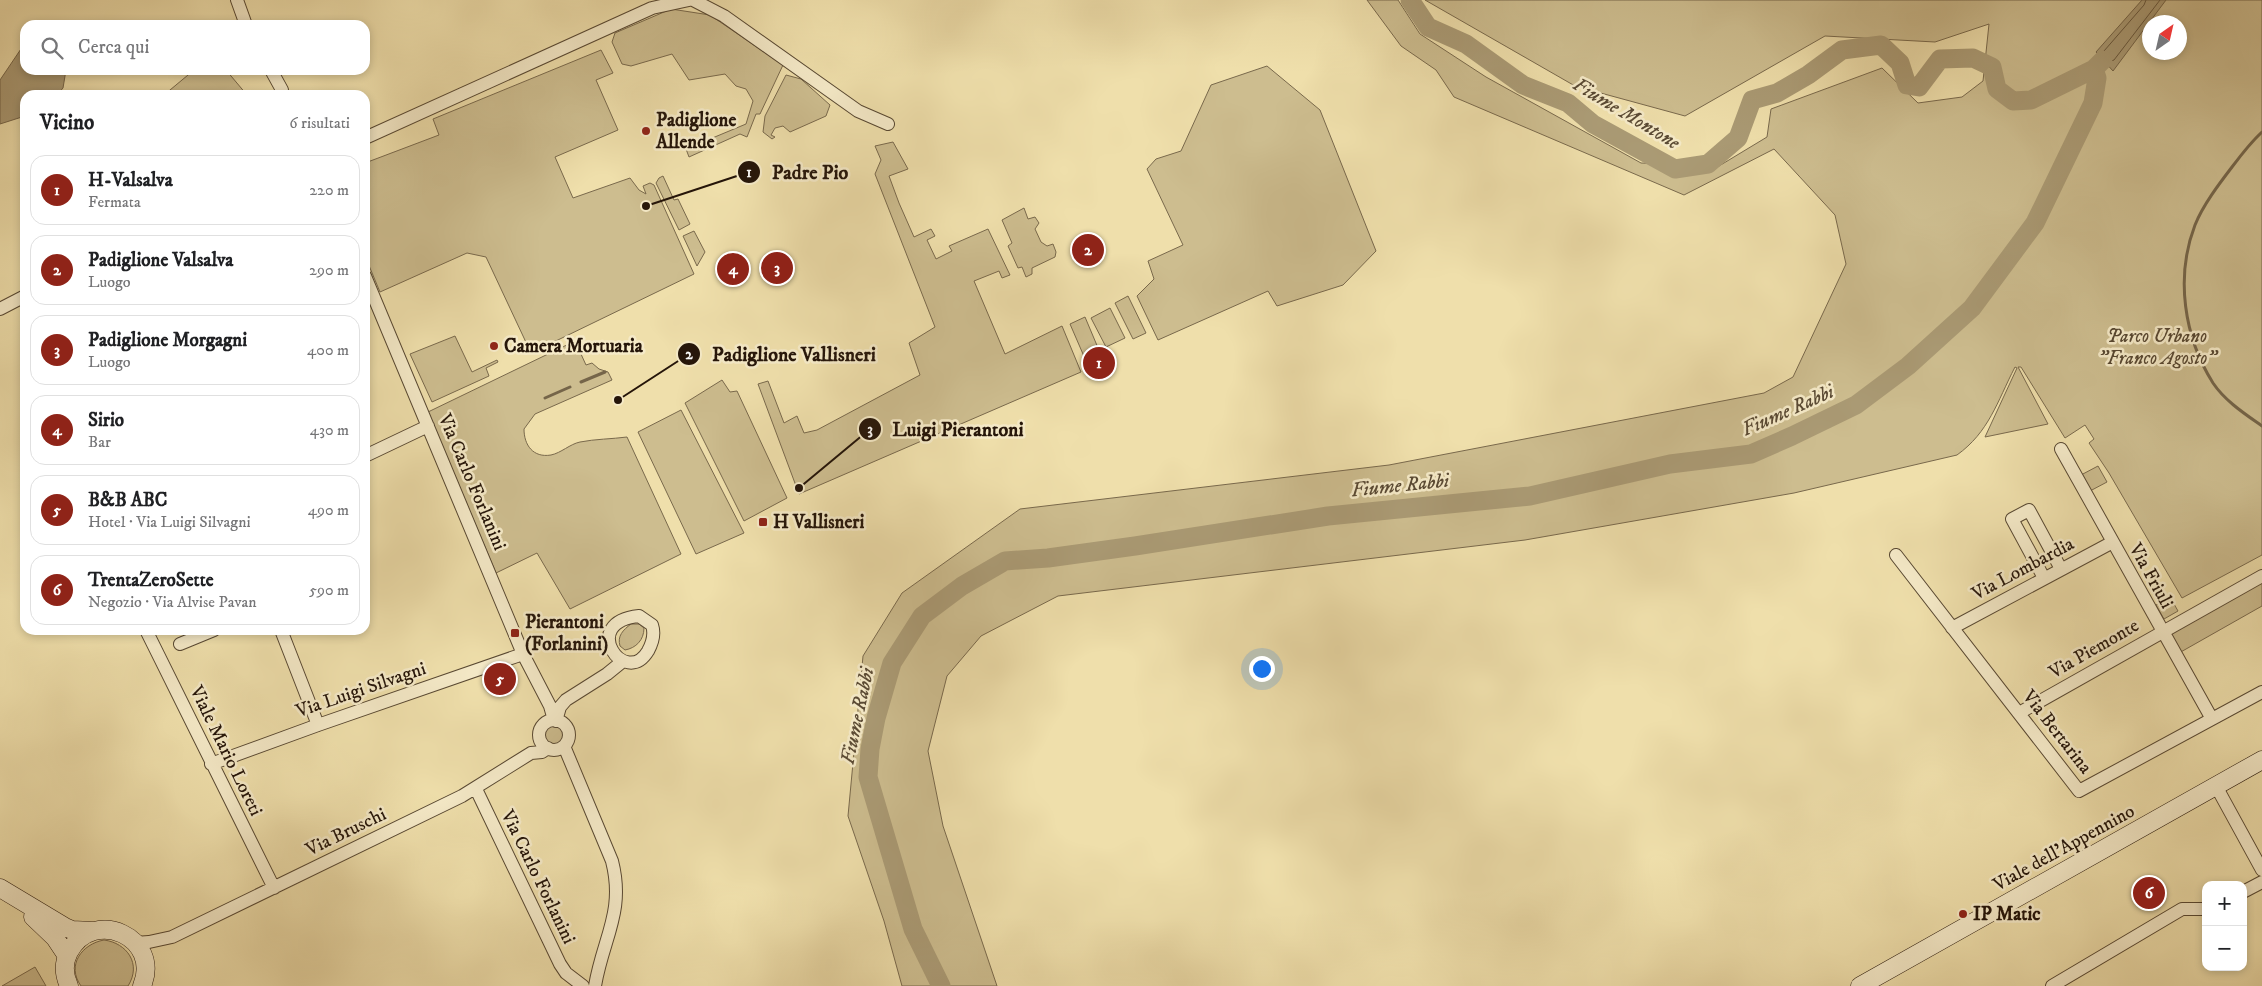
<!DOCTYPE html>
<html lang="it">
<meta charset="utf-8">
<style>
body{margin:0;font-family:"IM FELL DW Pica",serif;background:#f2f2f2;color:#202124}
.controls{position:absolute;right:15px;bottom:15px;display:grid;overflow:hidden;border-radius:10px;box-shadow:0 2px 8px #0003}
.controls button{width:45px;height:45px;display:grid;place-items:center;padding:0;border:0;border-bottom:1px solid #e0e0e0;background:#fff;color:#202124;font:25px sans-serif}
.compass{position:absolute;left:2142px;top:15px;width:45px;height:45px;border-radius:50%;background:#fff;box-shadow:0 2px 8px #0003;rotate:34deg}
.you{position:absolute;left:1261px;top:668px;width:18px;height:18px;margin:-12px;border:4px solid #fff;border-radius:50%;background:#1a73e8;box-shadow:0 0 0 8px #1a73e833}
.badge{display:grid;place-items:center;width:32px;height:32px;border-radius:50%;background:#8f2418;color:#fff;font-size:16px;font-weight:700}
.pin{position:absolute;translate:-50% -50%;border:2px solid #fff;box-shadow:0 1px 5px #0006}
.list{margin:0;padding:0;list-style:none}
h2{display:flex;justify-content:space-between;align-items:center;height:65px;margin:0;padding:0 20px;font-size:21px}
h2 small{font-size:16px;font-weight:400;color:#757577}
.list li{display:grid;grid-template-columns:32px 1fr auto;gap:15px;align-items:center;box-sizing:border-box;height:70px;margin:0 10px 10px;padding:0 10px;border:1px solid #e0e0e0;border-radius:15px}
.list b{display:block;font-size:19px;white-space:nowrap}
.list p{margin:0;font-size:16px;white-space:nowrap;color:#757577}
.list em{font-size:16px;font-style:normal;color:#757577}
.icon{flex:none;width:28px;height:28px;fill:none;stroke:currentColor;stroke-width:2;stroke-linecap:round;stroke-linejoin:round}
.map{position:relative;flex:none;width:2262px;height:986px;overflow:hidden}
.search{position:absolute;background:#fff;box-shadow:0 2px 8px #0003;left:20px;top:20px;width:350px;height:55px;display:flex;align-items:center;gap:12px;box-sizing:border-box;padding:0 18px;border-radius:15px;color:#757577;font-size:19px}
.panel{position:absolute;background:#fff;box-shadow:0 2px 8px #0003;left:20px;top:90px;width:350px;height:545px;border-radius:15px}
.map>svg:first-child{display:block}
</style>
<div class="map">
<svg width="2262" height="986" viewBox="0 0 2262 986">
<rect width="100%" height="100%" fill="#efdfab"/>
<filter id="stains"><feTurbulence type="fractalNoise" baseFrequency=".004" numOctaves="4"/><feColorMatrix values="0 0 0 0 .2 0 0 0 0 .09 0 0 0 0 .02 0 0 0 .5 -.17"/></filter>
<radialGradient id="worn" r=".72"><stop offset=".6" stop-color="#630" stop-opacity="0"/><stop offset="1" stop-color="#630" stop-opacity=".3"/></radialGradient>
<path fill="#cdbd8f" stroke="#79694c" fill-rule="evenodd" d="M 1367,0 L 1398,0 L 1420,34 L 1486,77 L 1641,163 L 1719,166 L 1767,137 L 1771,109 L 1882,68 L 1918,103 L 1962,97 L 1983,81 L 1989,24 L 1935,42 L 1825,36 L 1685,116 L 1575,86 L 1425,0 L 2262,0 L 2262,555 L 2182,598 L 2109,473 L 2089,443 L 2094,439 L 2085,425 L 2065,438 L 2021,367 L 2018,367 L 2048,424 L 1985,437 L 2017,368 L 2015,367 C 1997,402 1989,432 1957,455 L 1794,493 L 1525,540 L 1058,596 L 981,636 L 947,676 L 928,751 L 943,826 L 997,986 L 902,986 L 884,921 L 848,816 L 863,656 L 902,593 L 1020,509 L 1389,465 L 1764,393 L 1793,377 L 1846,264 L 1835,215 L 1774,149 L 1684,195 L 1454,97 L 1436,70 L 1401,46 ZM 2150,22 L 2180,22 L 2180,52 L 2150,52 Z
M 671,9 L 710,15 L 783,65 L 760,114 L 756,114 L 747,137 L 740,134 L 689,157 L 686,149 L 746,124 L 753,101 L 746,89 L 736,86 L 725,74 L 689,80 L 672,54 L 631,66 L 622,64 L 612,42 L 615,33 Z
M 601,50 L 613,73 L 596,80 L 618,130 L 555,157 L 573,198 L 630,178 L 639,190 L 646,194 L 643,186 L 650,183 L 654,185 L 694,274 L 531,353 L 486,257 L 467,253 L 380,292 L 365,256 L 365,163 L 439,135 L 433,119 Z
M 1267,66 L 1320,110 L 1376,251 L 1343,285 L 1277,306 L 1268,291 L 1158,340 L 1137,296 L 1154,279 L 1148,261 L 1183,245 L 1147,169 L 1156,159 L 1181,151 L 1211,85 Z
M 194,70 L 226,70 L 247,95 L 164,95 Z
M 786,75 L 801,79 L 830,105 L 826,116 L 790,132 L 783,126 L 775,128 L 771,135 L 775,137 L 772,139 L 763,132 L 765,116 Z
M 893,142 L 908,169 L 889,176 L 899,203 L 914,237 L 931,229 L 935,236 L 927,240 L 936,259 L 952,251 L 949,246 L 988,229 L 1010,275 L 1002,278 L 999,271 L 974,281 L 1005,354 L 1062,326 L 1081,372 L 799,494 L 758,384 L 768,381 L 784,423 L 797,416 L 804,433 L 817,430 L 920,375 L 909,343 L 935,327 L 875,174 L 881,160 L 875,146 Z
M 663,176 L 674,200 L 678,199 L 690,224 L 679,230 L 656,183 L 659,178 Z
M 1024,208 L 1028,219 L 1035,217 L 1039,223 L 1035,229 L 1041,242 L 1047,246 L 1053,244 L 1056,252 L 1055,257 L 1032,268 L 1032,274 L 1026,277 L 1022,267 L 1018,268 L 1008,246 L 1012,243 L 1002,220 Z
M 694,231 L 705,252 L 697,266 L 683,236 Z
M 1128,296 L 1146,333 L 1133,339 L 1115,303 Z
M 1110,308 L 1125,338 L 1106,347 L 1091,318 Z
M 1085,317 L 1101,355 L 1086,361 L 1070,324 Z
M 455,336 L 472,372 L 497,360 L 498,362 L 486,368 L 489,376 L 432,402 L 410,354 Z
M 575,341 L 586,365 L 592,363 L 599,369 L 608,372 L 612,380 L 535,414 L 524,429 C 524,445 533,458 551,455 C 561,453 570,444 580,442 C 595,439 612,439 627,437 L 681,554 L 570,609 L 537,553 L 496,573 L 428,412 Z
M 722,380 L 730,392 L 737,391 L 787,498 L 744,521 L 685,403 Z
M 681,410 L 744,533 L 696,554 L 638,432 Z
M 2098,466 L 2107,482 L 2090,491 L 2081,475 Z
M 2262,581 L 2262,606 L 2179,653 L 2170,637 L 2171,633 Z
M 2170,597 L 2178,611 L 2164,619 L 2156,605 Z
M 631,624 L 639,624 L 644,628 C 644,640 636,648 625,650 L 620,646 C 617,636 623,630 631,624 Z
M544 735a10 10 0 1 1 20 0a10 10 0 1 1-20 0Z
M 104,940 C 127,943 142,964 128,986 L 81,986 C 66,965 82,944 104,940 Z
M 35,967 L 46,986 L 2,986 Z"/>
<path fill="#aa9a74" stroke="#756549" d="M 2142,0 L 2166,0 L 2113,71 L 2096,52 Z
M 25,43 L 25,70 L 66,70 L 63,88 L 57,95 L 25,95 L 25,116 L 0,124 L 0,80 Z"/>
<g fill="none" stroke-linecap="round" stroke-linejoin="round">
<path stroke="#68583e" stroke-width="1" d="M 2146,0 L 2144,5 L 2104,51 L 2111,61 L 2114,60 L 2160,0"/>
<path stroke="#756549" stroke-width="3" d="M 2262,132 C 2250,143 2241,155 2232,167 C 2219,184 2203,205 2195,225 C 2175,277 2184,337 2213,383 C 2225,401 2245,414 2262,426
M 581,382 L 605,372
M 545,398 L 570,387"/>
<path stroke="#aa9a74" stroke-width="19" d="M 1410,0 L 1428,27 L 1466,44 L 1523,85 L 1568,103 L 1593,124 L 1675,169 L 1708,164 L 1738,138 L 1752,100 L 1777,93 L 1808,75 L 1842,50 L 1881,45 L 1900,63 L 1907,85 L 1919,87 L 1940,59 L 1973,58 L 1992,67 L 1997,89 L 2013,101 L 2031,100 L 2094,69 L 2103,60
M 941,986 L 913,929 L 868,777 L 870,749 L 876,718 L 892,663 L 922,616 L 962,586 L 1005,561 L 1048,558 L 1135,546 L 1328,516 L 1530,496 L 1670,464 L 1751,454 L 1792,436 L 1856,405 L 1908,366 L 1972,308 L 2035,223 L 2093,103 L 2097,78 L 2094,69"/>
<defs>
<path id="minor" d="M 237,0 L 246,25
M 693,0 L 724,16 L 858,111 L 888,124
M 271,70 L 282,90 L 282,95
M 365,138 L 652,8 L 689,0
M 365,276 L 523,654 L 550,706 L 554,720
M 0,309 L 25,296
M 2061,449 L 2212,719
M 365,456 L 428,426
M 1896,555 L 2079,791 L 2262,692
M 2044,578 L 2012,519 L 2029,510 L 2061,569
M 639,616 L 652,625 C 655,634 653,642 648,651 C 625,689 578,622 639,616 Z
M 1952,628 L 2111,543
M 146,630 L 274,888
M 281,630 L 318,725
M 180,644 L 214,630
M 2019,713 L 2262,576
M539 735a15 15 0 1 1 30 0a15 15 0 1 1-30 0Z
M 556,721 L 560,707 L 566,700 L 607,674 L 623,661
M 564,746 L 612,861 C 625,912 603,938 595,986
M 211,764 L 318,725 L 523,654
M 2216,786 L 2262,870
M 476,789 L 560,964 L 566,973 L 583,986
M 2243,892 L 2262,882
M 135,943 L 149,942 L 172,937 L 462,796 L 531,753 L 542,752 L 548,748
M 2052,986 L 2182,909 L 2206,909"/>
<path id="secondary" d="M 0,888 L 65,927 L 72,930 L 93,931
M 33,917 L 55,938 L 67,956
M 69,986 C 64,975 63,963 69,952 C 94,906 162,938 142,986
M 1860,986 L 2262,760"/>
</defs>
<use href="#minor" stroke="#584832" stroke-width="14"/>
<use href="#secondary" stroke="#251509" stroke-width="19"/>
<use href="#minor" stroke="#f5eac8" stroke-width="12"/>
<use href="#secondary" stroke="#f5eac8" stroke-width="18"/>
</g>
<g fill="#8f2418" stroke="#f5eac8" stroke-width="2">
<circle cx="646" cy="131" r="5"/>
<circle cx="494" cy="346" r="5"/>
<rect x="758" y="517" width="10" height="10" rx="2.5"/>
<rect x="510" y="628" width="10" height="10" rx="2.5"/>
<circle cx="1963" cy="914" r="5"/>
</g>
<g text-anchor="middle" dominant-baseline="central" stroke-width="5" stroke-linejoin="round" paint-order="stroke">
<g font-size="19" font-weight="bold" fill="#251509" stroke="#f5eac8" text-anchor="start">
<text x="656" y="120">Padiglione<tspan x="656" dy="22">Allende</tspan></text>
<text x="504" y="346">Camera Mortuaria</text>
<text x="773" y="522">H Vallisneri</text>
<text x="525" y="622">Pierantoni<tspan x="525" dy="22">(Forlanini)</tspan></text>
<text x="1973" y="914">IP Matic</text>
</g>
<g font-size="19" font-style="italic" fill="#574731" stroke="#f5eac8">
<text x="2157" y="336">Parco Urbano<tspan x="2157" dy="22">"Franco Agosto"</tspan></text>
</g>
<g font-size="19" fill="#251509" stroke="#f5eac8">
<text transform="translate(472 482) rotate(67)">Via Carlo Forlanini</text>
<text transform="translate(2023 569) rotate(-28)">Via Lombardia</text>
<text transform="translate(2151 576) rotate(61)">Via Friuli</text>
<text transform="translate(2094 649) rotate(-30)">Via Piemonte</text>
<text transform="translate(361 690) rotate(-19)">Via Luigi Silvagni</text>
<text transform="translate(2057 732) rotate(52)">Via Bertarina</text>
<text transform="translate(226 751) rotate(64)">Viale Mario Loreti</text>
<text transform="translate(346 832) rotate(-26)">Via Bruschi</text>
<text transform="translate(2064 848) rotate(-29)">Viale dell'Appennino</text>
<text transform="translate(538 877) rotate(64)">Via Carlo Forlanini</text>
</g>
<g font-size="20" font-style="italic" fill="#5a4a34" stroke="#f5eac8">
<text transform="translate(1626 114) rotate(31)">Fiume Montone</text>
<text transform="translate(1788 411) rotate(-24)">Fiume Rabbi</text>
<text transform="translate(1400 486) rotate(-6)">Fiume Rabbi</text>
<text transform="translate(858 716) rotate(-78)">Fiume Rabbi</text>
</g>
</g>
<path fill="none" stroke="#251509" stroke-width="2" d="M646 206L749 172M618 400L689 354M799 488L870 429"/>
<g fill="#251509" stroke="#f5eac8" stroke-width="2">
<circle cx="646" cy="206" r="5"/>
<circle cx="618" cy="400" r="5"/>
<circle cx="799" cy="488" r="5"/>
<circle cx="749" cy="172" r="12"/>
<circle cx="689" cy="354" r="12"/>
<circle cx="870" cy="429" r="12"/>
</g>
<g font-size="15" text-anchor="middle" font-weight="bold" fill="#fff">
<text x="749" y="177">1</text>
<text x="689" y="359">2</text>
<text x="870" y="434">3</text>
</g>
<g font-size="20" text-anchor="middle" font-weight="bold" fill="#251509" stroke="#f5eac8" stroke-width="5" stroke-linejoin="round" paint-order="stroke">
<text x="810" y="179">Padre Pio</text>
<text x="794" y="361">Padiglione Vallisneri</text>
<text x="958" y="436">Luigi Pierantoni</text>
</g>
<rect width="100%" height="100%" filter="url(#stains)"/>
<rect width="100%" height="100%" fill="url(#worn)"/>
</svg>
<div class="controls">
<button>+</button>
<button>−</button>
</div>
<svg class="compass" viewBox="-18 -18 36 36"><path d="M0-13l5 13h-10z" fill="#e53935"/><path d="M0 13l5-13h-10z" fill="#757577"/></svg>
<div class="you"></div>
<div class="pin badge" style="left:1099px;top:363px">1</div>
<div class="pin badge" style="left:1088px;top:250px">2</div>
<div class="pin badge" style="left:777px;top:268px">3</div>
<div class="pin badge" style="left:733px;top:269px">4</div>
<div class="pin badge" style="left:500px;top:679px">5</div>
<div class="pin badge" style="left:2149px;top:893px">6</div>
<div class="search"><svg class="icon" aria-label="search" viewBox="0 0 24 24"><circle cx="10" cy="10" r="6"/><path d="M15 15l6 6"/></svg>Cerca qui</div>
<section class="panel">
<h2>Vicino<small>6 risultati</small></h2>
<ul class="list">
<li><span class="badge">1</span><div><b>H-Valsalva</b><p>Fermata</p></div><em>220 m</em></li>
<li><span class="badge">2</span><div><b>Padiglione Valsalva</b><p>Luogo</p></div><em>290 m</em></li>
<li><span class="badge">3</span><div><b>Padiglione Morgagni</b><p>Luogo</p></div><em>400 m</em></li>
<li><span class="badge">4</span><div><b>Sirio</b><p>Bar</p></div><em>430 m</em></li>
<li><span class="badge">5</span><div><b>B&amp;B ABC</b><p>Hotel · Via Luigi Silvagni</p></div><em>490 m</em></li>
<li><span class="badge">6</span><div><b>TrentaZeroSette</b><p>Negozio · Via Alvise Pavan</p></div><em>590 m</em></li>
</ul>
</section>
</div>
